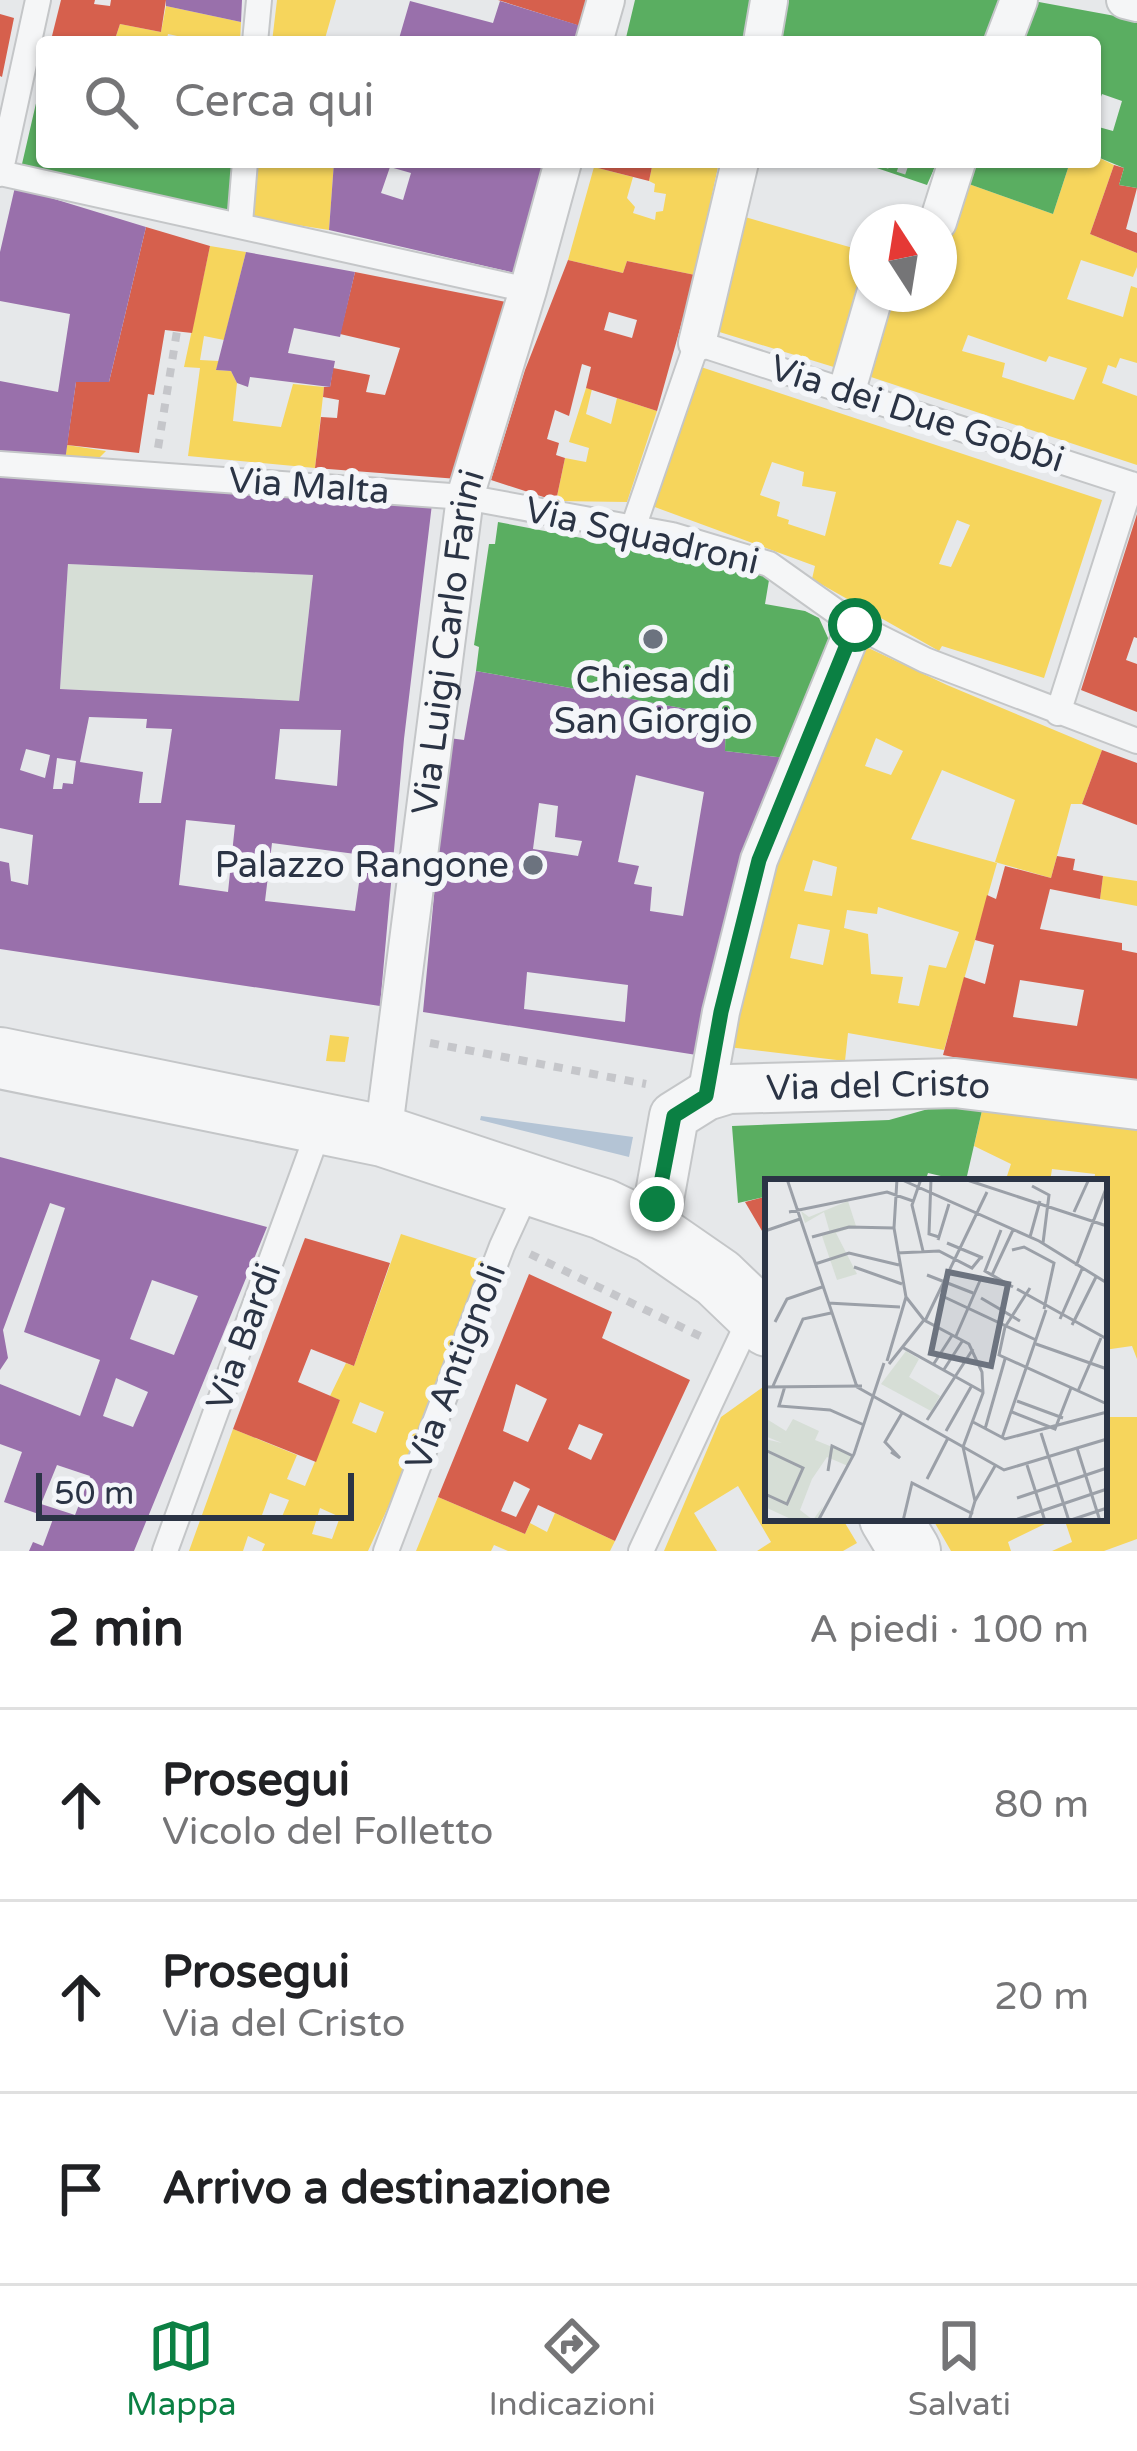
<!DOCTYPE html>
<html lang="it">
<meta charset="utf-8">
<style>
body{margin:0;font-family:"Varela Round",sans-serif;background:#f2f2f2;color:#202124}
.compass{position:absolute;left:849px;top:204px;width:108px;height:108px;border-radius:50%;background:#fff;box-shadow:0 3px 9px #0004;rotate:348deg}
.scale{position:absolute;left:36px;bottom:30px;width:318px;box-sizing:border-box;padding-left:12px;border:6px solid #2b3445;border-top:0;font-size:33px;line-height:42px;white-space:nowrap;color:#2b3445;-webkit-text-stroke:9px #f4f6f9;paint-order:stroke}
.stop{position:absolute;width:36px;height:36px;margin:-27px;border:9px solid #0b8043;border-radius:50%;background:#fff}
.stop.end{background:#0b8043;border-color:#fff;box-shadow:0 3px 12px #0008}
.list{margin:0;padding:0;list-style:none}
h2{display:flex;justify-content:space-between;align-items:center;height:156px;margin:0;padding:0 48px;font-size:51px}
h2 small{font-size:39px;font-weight:400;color:#757577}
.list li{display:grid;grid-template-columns:78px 1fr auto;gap:36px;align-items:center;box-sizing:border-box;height:192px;padding:0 48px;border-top:3px solid #e0e0e0}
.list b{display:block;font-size:45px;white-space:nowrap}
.list p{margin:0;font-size:39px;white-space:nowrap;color:#757577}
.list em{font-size:39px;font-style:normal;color:#757577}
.icon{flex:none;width:66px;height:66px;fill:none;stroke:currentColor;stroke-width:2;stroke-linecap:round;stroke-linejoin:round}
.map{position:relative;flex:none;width:1137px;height:1551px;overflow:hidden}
.search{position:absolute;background:#fff;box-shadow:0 3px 9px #0004;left:36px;right:36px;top:36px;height:132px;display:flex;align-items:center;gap:30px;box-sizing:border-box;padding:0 42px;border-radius:12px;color:#757577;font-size:45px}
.sheet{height:732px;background:#fff}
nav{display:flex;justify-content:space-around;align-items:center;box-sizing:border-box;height:168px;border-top:3px solid #e0e0e0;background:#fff;font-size:33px;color:#757577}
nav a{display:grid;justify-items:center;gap:6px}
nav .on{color:#0b8043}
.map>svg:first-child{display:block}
</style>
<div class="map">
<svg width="1137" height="1551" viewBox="0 0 1137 1551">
<rect width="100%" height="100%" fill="#e6e8ea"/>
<path fill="#d6ded6" d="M 68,564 L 313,575 L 299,701 L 60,689 Z"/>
<path fill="#b4c4d5" d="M 481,1116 L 633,1137 L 629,1157 L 480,1120 Z"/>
<path fill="#f6d55c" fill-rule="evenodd" d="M 277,0 L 336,0 L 324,42 L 272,42 Z
M 949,0 L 1008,0 L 993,42 L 952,42 L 935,36 Z
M 166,6 L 241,22 L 240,42 L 205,42 L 168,34 L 166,42 L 114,42 L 120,24 L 161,32 Z
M 1095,156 L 1114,165 L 1090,234 L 1137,253 L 1137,267 L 1133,277 L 1081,260 L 1067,299 L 1123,317 L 1131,286 L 1137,288 L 1137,363 L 1120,358 L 1116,368 L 1108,365 L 1102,383 L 1137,396 L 1137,465 L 871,377 L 892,294 L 939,294 L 939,260 L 966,183 L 1053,214 L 1070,162 L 1095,162 ZM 968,335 L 1046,362 L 1049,356 L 1087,368 L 1074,400 L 1002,377 L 1005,363 L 962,351 Z
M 258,162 L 334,162 L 329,230 L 252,218 Z
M 653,162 L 719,162 L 695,275 L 627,261 L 623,273 L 568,260 L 594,167 L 633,177 L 627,198 L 635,207 L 633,213 L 655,220 L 656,212 L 663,211 L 666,194 L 654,192 L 655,184 L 649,181 Z
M 745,217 L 867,252 L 837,368 L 713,330 Z
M 210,246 L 246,252 L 224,340 L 204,336 L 200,360 L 219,361 L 216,370 L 231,371 L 237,383 L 233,421 L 281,427 L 293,384 L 324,387 L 315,468 L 188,456 L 200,368 L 184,367 Z
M 701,367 L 1102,500 L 1044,678 L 942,646 L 939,651 L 812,579 L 815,566 L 652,506 ZM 772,462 L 804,472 L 802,486 L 836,492 L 825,536 L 788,524 L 789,520 L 777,516 L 780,502 L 760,495 ZM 957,520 L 970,525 L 951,567 L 939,564 Z
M 586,388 L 592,389 L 586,414 L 611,424 L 617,398 L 657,411 L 627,502 L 556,501 L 565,458 L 586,462 L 589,448 L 569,442 Z
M 67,445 L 106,451 L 96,461 L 65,461 Z
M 860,644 L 947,685 L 1102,750 L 1082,804 L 1071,804 L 1051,878 L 995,862 L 1015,800 L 942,770 L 911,839 L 997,863 L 944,1050 L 848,1033 L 845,1061 L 728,1047 L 776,840 ZM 876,738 L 903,751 L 891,775 L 865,766 ZM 813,860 L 837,867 L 832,896 L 804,891 ZM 878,907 L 959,932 L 946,968 L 929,965 L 919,1006 L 898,1003 L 903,977 L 871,974 L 868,934 L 844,928 L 847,910 L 877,914 ZM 798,924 L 830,930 L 823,965 L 790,958 Z
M 1103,876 L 1137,881 L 1137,906 L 1100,899 Z
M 330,1035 L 349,1037 L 345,1062 L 326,1061 Z
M 983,1106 L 1137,1122 L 1137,1359 L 1132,1346 L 1104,1350 L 1104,1182 L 1094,1182 L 1095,1174 L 1052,1169 L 1050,1182 L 1005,1182 L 1011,1164 L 974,1146 Z
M 401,1234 L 487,1262 L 407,1466 L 368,1551 L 262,1551 L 265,1544 L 248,1536 L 243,1551 L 189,1551 L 233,1429 L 297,1455 L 287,1479 L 305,1486 L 340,1400 L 330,1396 L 346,1363 L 354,1366 ZM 360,1402 L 384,1412 L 376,1433 L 352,1423 ZM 270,1493 L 289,1500 L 281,1519 L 262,1515 ZM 320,1508 L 340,1517 L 332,1539 L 312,1534 Z
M 763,1387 L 768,1395 L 768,1518 L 842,1518 L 857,1543 L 843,1551 L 757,1551 L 771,1542 L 738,1486 L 694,1513 L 717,1551 L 664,1551 L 721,1417 Z
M 1104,1417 L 1137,1417 L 1137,1539 L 1104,1551 L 1052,1551 L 1072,1542 L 1064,1518 L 1104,1518 Z
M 438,1497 L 525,1534 L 530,1523 L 547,1532 L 555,1513 L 615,1541 L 610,1551 L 508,1551 L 494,1545 L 491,1551 L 416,1551 Z
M 932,1518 L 1057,1518 L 1008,1542 L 1011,1551 L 951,1551 Z"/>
<path fill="#d6604d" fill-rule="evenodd" d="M 61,0 L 95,0 L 94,4 L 110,6 L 111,0 L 166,0 L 161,32 L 120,24 L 114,42 L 52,36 Z
M 498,0 L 588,0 L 580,26 Z
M 0,14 L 14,18 L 2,77 L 0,76 Z
M 596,162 L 653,162 L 649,181 L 594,167 Z
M 1114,165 L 1124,168 L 1119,185 L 1137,188 L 1126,229 L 1137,233 L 1137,253 L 1090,234 Z
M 146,227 L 210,246 L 192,333 L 165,330 L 154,395 L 148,394 L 139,453 L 67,445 L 76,382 L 109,382 Z
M 568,260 L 623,273 L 627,261 L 695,275 L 657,411 L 586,388 L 591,367 L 582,364 L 569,416 L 555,410 L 547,439 L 559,443 L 556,455 L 565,458 L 556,501 L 491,480 L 525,370 ZM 609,312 L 637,320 L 632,338 L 604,330 Z
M 355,272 L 506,302 L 458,479 L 315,468 L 321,417 L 337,418 L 339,400 L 323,397 L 324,387 L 330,387 L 333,368 L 370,375 L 366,392 L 385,395 L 400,348 L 340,334 Z
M 1137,514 L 1137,638 L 1134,637 L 1126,660 L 1137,664 L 1137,712 L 1081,690 Z
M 1102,750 L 1137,763 L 1137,825 L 1082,804 Z
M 1057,856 L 1075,859 L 1073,870 L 1103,876 L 1100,899 L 1050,889 L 1040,929 L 1122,943 L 1122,950 L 1137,953 L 1137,1081 L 1067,1080 L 943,1055 L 964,977 L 985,984 L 994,945 L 975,940 L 987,895 L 996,899 L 1005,866 L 1051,878 ZM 1020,980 L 1084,990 L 1077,1026 L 1013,1017 Z
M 768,1196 L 768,1241 L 745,1202 Z
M 305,1238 L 390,1263 L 354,1366 L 311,1349 L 298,1382 L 340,1400 L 316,1462 L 233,1429 Z
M 529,1274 L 612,1312 L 602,1338 L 690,1380 L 615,1541 L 538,1505 L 525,1534 L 438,1497 ZM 516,1384 L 547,1399 L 528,1442 L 503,1431 ZM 579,1424 L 603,1434 L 591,1460 L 568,1449 ZM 514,1481 L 530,1489 L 516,1517 L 501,1511 Z"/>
<path fill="#9970ab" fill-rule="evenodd" d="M 166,0 L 242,0 L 241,22 L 166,6 Z
M 410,1 L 493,23 L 500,1 L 581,26 L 576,42 L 398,42 Z
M 334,162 L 545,162 L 515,273 L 329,230 ZM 390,167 L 411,173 L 403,200 L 381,193 Z
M 15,187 L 146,227 L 109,382 L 76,382 L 65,461 L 0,451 L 0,381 L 58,392 L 70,314 L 0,301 L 0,252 Z
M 246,252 L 355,272 L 340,337 L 294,328 L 288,353 L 335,361 L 330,387 L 250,377 L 248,387 L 237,383 L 231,371 L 216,370 Z
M 0,477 L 432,504 L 404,739 L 380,1006 L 0,949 L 0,861 L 9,863 L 11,881 L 28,885 L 33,835 L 0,828 ZM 68,564 L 313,575 L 299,701 L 60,689 ZM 89,717 L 147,719 L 146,728 L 172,729 L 161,803 L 139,803 L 143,772 L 80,762 ZM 280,729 L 341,730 L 337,786 L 275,779 ZM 26,749 L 50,755 L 45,778 L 20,770 ZM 57,758 L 76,761 L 73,784 L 63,783 L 62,789 L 53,789 ZM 186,820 L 235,825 L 228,892 L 179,885 ZM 272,843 L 363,855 L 355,911 L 265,901 Z
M 476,671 L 726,716 L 725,751 L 786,758 L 703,1056 L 423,1012 L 449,738 L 464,740 ZM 636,775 L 704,792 L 683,916 L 650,911 L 652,887 L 634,884 L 639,866 L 618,862 ZM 539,803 L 558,806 L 555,837 L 582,841 L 578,856 L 533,849 ZM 527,972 L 628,985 L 625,1022 L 524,1009 Z
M 0,1157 L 267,1227 L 134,1551 L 29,1551 L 33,1542 L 43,1546 L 53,1519 L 4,1502 L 22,1452 L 0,1444 L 0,1384 L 80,1416 L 100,1360 L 24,1332 L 65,1208 L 50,1203 L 3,1330 L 8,1358 L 0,1370 ZM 152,1280 L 198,1296 L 174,1355 L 130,1339 ZM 116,1378 L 148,1392 L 133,1427 L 103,1416 ZM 57,1465 L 90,1476 L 75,1515 L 41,1504 Z"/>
<path fill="#5aae61" d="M 635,0 L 756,0 L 747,42 L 625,42 Z
M 785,0 L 1008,0 L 993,42 L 776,42 Z
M 1028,0 L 1137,20 L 1137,188 L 1119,185 L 1124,168 L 1095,156 L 1095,126 L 1113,131 L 1122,101 L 1102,94 L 1095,113 L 1095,42 L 1014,42 Z
M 40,86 L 42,162 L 233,162 L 230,214 L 22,164 Z
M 859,162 L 937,162 L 927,185 Z
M 973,162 L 1070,162 L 1053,214 L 966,183 Z
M 498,522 L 770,574 L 765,604 L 805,611 L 819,618 L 833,649 L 786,758 L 725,751 L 726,716 L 476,671 L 479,647 L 474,645 L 489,544 L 495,544 Z
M 946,1104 L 983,1106 L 967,1176 L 962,1181 L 928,1173 L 925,1182 L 898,1176 L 768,1182 L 768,1196 L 738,1203 L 732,1126 L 889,1120 Z"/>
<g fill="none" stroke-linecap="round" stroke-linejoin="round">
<defs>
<path id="service" d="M 255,42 L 259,0
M 0,173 L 528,290
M 0,174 L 38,0
M 240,223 L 245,162
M 0,464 L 465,497 L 672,535 L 769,564 L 855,625 L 925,660 L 1137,741
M 633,528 L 697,343 L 1137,486
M 1058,713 L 1131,484
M 165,1551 L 321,1124
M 386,1551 L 502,1246 L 530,1185
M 641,1551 L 752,1314"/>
<g id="pedestrian">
<path d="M 1125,0 L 1137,3"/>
<path d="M 594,42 L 606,0"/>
<path d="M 762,42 L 769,1"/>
<path d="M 1003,42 L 1019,0"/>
<path d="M 938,222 L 957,162"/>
<path d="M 697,343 L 740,162"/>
<path d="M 847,390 L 875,294"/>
<path d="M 706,1096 L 721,1012 L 759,860 L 855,625"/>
<path id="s1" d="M 383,1136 L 465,497 L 528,290 L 563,162"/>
</g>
<g id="minor">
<path id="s2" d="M 653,1233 L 674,1116 L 706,1096 L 729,1089 L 955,1083 L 1137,1105"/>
</g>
<path id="tertiary" d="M 0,1058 L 383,1136 L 603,1209 L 653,1233 L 718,1278 L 768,1326
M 890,1518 L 910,1551"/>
</defs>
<use href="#service" stroke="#c4c6c8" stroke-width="28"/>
<use href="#pedestrian" stroke="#c4c6c8" stroke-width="40"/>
<use href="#minor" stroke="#c4c6c8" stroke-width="52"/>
<use href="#tertiary" stroke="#c4c6c8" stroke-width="64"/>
<path stroke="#c5c6ca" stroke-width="8" stroke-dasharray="9 9" stroke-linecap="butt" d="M 881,162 L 913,173
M 158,448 L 177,331
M 430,1043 L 646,1084
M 530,1254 L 706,1339"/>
<use href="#service" stroke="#f5f6f7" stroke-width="24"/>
<use href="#pedestrian" stroke="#f5f6f7" stroke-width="36"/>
<use href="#minor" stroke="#f5f6f7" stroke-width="48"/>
<use href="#tertiary" stroke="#f5f6f7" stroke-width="60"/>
</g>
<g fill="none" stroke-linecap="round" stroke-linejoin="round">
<path stroke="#0b8043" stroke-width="15" d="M 657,1204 L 674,1116 L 706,1096 L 721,1012 L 759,860 L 855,625"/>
</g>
<g fill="#6c737f" stroke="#f4f6f9" stroke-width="4.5">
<circle cx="653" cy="639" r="12"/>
<circle cx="533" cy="865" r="12"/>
</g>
<g text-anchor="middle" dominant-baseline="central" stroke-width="12" stroke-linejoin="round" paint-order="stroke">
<g font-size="36" fill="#2b3445" stroke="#f4f6f9">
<text transform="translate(917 414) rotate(18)">Via dei Due Gobbi</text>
<text transform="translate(309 486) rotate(4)">Via Malta</text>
<text transform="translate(642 536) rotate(13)">Via Squadroni</text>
<text stroke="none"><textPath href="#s1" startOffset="498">Via Luigi Carlo Farini</textPath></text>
<text stroke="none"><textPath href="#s2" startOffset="330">Via del Cristo</textPath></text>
<text transform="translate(244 1337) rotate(-70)">Via Bardi</text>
<text transform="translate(456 1367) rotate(-69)">Via Antignoli</text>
</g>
<g font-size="36" fill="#2b3445" stroke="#f4f6f9">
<text x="653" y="680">Chiesa di<tspan x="653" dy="41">San Giorgio</tspan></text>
<text x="509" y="865" text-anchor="end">Palazzo Rangone</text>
</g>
</g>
<g transform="translate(765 1179)">
<rect width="342" height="342" fill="#e6e8ea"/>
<path d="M 83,22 L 91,47 L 71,54 L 92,95 L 72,101 L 57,57 L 65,54 L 59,33 L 40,44 L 36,32 L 44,38 ZM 141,172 L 154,180 L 144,198 L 175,217 L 166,232 L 116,205 ZM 0,239 L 21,252 L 28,240 L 54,252 L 50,261 L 87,276 L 83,287 L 62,278 L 47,300 L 35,331 L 48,341 L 58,327 L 52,342 L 30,342 L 0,328 L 0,260 L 17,264 L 0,257 Z" fill="#d6ded6"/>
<path fill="none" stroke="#9ba0a8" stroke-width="3" d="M 22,0 L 92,208 L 239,291 L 342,260M 132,0 L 129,49 L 141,118 L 159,141 L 204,165 L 217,193 L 218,214 L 198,268M 135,0 L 274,62 L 342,104M 156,0 L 147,26 L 158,72M 166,0 L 164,55 L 174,58M 199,0 L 342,47M 267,7 L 284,16 L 278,64M 24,33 L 122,13 L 148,22M 309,33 L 324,0M 236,51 L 220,92 L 248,108M 0,52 L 35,40M 47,58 L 84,48 L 129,49M 265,58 L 275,22M 173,61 L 184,25M 182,64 L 218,79M 247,71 L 259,68 L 289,84 L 279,130M 132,74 L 174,72 L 207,89 L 216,78M 50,85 L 84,74 L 134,86M 311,87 L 342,7M 89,88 L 137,105M 162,96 L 208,114M 227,96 L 248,51M 265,109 L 240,148 L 234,176 L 342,225M 252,110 L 342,160M 175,116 L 271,161M 216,119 L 255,142M 63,124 L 135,128M 295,140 L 317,90M 160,142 L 222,13M 10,143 L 22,120 L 57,108M 307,146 L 331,98M 191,157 L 217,97M 271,165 L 342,190M 137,168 L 218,213M 122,182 L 141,118M 124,185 L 159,141M 168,186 L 188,155M 178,192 L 198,161M 8,207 L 38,140 L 66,134M 20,207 L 14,227 L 65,231 L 99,246M 0,208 L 97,207M 313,212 L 336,159M 252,222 L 298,239M 247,233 L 290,250 L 306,209M 162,241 L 208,170M 208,243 L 240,260 L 342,233M 220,250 L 240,180M 181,252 L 206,208M 276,254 L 304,342M 237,259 L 281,131M 198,268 L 210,322 L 204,342M 312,269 L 335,342M 0,271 L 38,289 L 22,325 L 0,315M 126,273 L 135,279 L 120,263 L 137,234M 262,286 L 280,342M 63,292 L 67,267 L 88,277M 162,300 L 183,259M 252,319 L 342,289M 210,322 L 230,287M 53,342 L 89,275 L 119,184M 138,342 L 147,304 L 208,335M 247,342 L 342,310M 303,342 L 342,329"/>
<path fill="#6c737f" fill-opacity="0.15" stroke="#6c737f" stroke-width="6" d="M 183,93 L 243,105 L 226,187 L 166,174 Z"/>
<rect width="342" height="342" fill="none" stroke="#2b3445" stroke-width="6"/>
</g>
</svg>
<svg class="compass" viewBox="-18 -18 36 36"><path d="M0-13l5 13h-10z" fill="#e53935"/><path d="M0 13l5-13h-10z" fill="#757577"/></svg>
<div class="scale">50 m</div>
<div class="stop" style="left:855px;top:625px"></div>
<div class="stop end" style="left:657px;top:1204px"></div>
<div class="search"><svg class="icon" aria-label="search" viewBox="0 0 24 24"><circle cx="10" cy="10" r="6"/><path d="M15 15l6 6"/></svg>Cerca qui</div>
</div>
<section class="sheet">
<h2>2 min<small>A piedi · 100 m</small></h2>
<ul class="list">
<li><svg class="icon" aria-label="ahead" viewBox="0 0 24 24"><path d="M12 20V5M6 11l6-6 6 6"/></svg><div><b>Prosegui</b><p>Vicolo del Folletto</p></div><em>80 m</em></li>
<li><svg class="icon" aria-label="ahead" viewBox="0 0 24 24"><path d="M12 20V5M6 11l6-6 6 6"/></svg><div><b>Prosegui</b><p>Via del Cristo</p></div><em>20 m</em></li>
<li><svg class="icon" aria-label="arrive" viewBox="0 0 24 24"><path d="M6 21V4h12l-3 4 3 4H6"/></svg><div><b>Arrivo a destinazione</b></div></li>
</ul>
</section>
<nav>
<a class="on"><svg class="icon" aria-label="map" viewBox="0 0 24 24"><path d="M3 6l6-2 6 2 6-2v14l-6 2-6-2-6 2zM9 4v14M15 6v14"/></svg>Mappa</a>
<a><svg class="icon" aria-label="directions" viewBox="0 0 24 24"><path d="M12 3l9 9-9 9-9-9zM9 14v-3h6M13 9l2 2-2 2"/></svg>Indicazioni</a>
<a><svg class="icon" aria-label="saved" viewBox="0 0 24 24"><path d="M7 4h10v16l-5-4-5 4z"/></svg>Salvati</a>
</nav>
